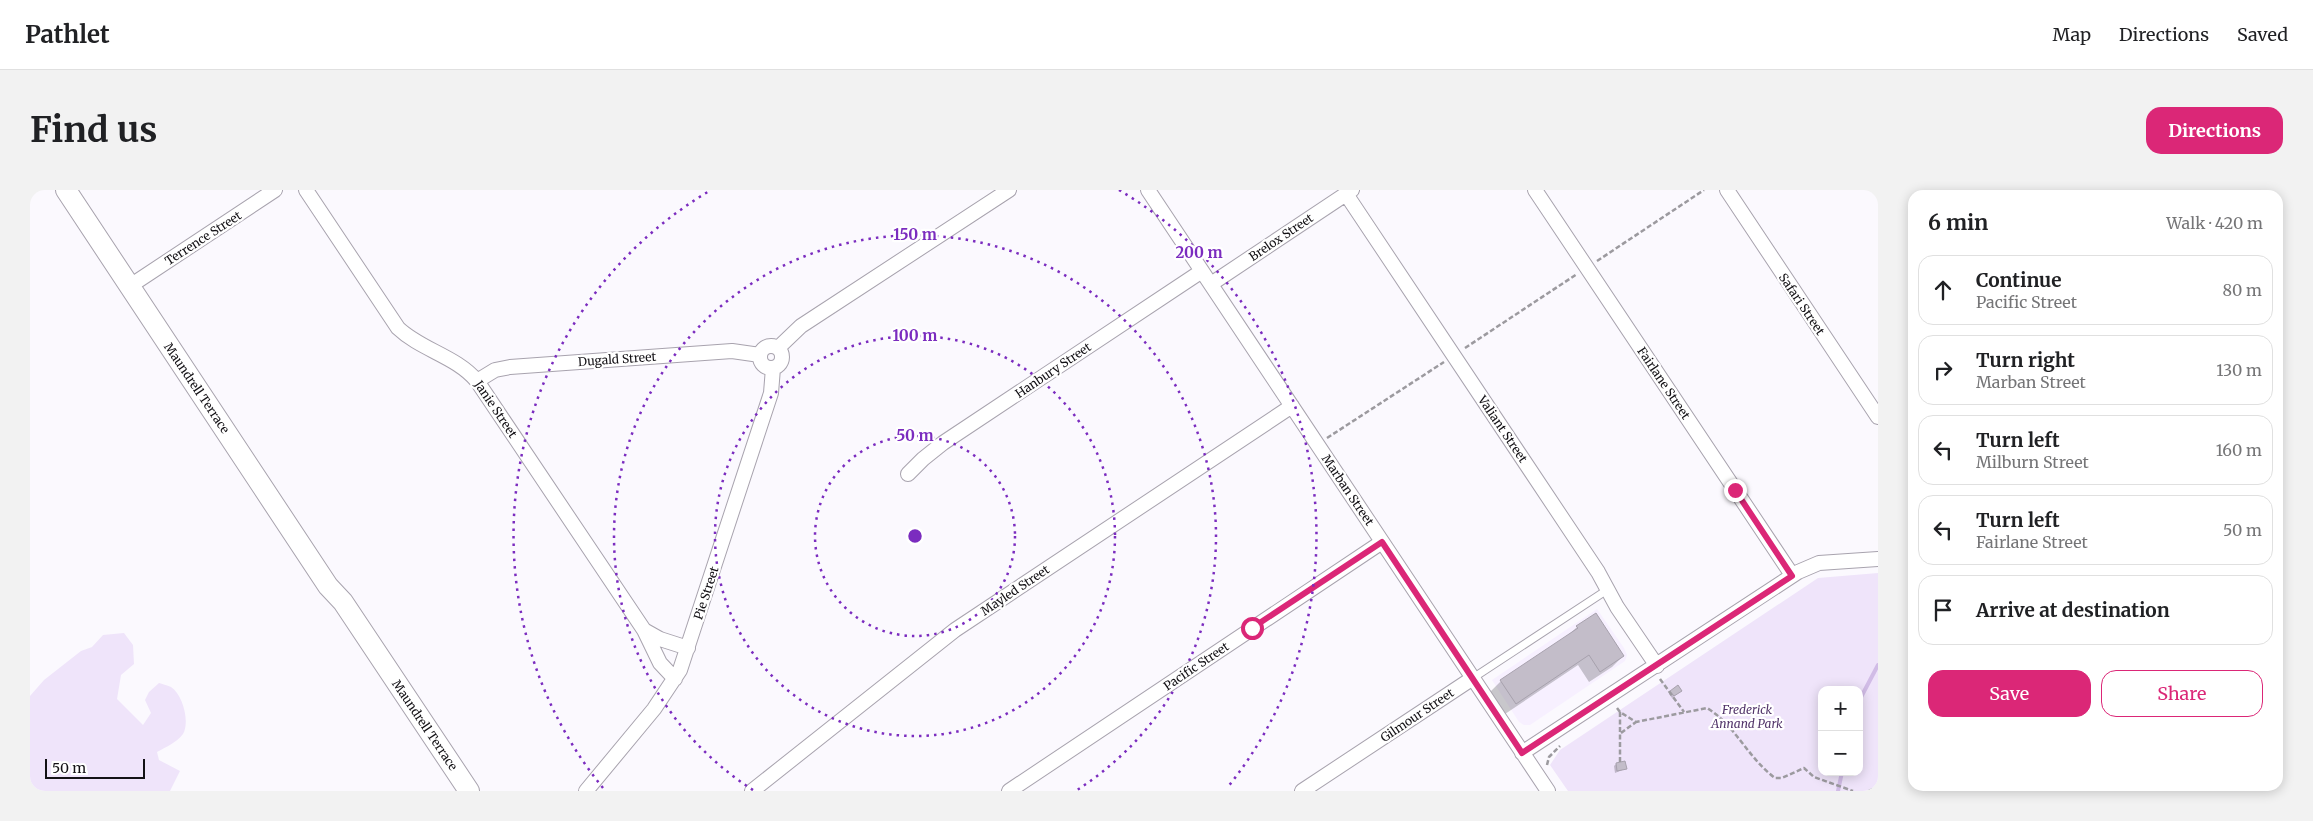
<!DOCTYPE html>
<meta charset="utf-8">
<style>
body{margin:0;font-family:Merriweather,serif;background:#f2f2f2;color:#202124}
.controls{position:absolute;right:15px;bottom:15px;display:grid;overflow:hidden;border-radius:10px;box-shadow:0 2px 12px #0003}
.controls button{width:45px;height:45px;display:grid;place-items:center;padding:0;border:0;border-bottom:1px solid #e0e0e0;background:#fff;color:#202124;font:25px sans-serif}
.scale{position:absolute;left:15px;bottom:12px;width:100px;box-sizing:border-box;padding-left:5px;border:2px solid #131115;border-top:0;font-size:14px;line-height:18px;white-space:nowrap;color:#131115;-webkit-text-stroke:4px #fff;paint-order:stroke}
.stop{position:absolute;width:15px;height:15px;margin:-11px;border:4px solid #db2777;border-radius:50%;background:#fff}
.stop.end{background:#db2777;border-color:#fff;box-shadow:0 1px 5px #0008}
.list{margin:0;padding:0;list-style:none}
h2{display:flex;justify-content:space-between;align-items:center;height:65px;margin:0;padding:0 20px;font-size:21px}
h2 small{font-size:16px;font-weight:400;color:#757577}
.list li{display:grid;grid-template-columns:32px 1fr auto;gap:15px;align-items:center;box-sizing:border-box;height:70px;margin:0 10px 10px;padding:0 10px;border:1px solid #e0e0e0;border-radius:15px}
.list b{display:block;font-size:19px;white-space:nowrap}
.list p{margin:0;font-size:16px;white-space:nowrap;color:#757577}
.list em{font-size:16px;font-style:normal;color:#757577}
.actions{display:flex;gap:10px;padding:15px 20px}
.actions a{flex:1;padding:11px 0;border:1px solid #db2777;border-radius:15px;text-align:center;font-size:18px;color:#db2777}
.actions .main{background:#db2777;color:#fff}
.icon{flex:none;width:28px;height:28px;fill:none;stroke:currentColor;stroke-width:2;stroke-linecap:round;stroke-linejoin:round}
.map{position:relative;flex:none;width:1848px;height:601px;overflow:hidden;border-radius:15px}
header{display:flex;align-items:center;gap:30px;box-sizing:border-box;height:70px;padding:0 25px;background:#fff;border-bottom:1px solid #e0e0e0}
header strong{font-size:24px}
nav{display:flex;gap:28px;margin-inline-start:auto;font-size:18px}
.intro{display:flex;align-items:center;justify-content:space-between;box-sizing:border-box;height:120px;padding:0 30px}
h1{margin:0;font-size:35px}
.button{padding:12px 22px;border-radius:15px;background:#db2777;color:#fff;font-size:18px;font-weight:700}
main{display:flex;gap:30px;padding:0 30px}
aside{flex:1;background:#fff;border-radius:15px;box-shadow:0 2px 12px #0003}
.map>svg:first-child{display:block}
</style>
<header>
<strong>Pathlet</strong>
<nav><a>Map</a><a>Directions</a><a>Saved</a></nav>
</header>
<div class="intro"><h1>Find us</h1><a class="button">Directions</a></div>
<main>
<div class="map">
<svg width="1848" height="601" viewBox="0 0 1848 601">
<rect width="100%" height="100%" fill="#fbf9fe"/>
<path fill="#f7f0ff" d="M 1567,419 L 1594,458 L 1597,465 L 1595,471 L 1500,535 L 1494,535 L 1489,532 L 1462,490 Z"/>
<path fill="#efe4fa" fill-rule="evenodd" d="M 1848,383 L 1848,601 L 1538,601 L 1520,575 L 1530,560 L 1788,388 ZM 1792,500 L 1829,500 L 1829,582 L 1792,582 Z
M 94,443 L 103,455 L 104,474 L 91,485 L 87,509 L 113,535 L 121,523 L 115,510 L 119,502 L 129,493 C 132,494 137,495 141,497 C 153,505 160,532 153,544 C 146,553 136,557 127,562 L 129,570 L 150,581 L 140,601 L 0,601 L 0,506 L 14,490 L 51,461 L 62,457 L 73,445 Z"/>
<path fill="#0003" d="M 1565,424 L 1593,466 L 1582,477 L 1559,492 L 1548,475 L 1475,524 L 1460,502 L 1471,491 L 1535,448 L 1547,437 Z
M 1641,502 L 1648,503 L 1642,508 L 1639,504 Z
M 1586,574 L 1595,579 L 1585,583 L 1584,576 Z"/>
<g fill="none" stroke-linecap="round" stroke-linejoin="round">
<path stroke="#d1bce6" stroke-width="4" d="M 1829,511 L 1848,475
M 1808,601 L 1812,582"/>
</g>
<path fill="#c3bdc9" stroke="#a7a1ad" d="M 1566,423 L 1594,466 L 1570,482 L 1559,465 L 1486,514 L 1470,490 L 1548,438 L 1546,436 Z
M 1648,495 L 1652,501 L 1644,506 L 1640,501 Z
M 1595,571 L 1597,579 L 1587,581 L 1586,573 Z"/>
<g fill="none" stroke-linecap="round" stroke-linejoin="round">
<defs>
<path id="service" d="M 1443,488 L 1577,400"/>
<path id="minor" d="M 276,0 L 368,138 C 391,160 426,166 447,191 L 614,440 L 630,473 L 645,489
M 1118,0 L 1518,601
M 1505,0 L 1762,385
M 1697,0 L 1848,227
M 1316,4 L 1568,382 L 1587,417 L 1627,476
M 1181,94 L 1322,0
M 100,96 L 245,0
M730 167a11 11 0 1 1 22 0a11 11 0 1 1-22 0Z
M 748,158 L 771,136 L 979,0
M 447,191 L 465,180 L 480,177 L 702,161 L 730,165
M 878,284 L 893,269 L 913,253 L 1172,81
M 614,440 L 630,449 L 658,458
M 1492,563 L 1768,382 L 1789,373 L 1848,369
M 556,601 L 624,519 L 650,480 L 741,203 L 743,178
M 722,601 L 925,440 L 1262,216
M 979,601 L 1352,352
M 1272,601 L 1443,488"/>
<path id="secondary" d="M 36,0 L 298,396 L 313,412 L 439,601"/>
</defs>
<use href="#service" stroke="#a8a3ae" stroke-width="9"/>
<use href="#minor" stroke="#a8a3ae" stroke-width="16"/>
<use href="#secondary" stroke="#a8a3ae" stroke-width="22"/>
<path stroke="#9c9a9f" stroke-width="2.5" stroke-dasharray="5 2.5" stroke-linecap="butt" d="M 1567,71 L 1674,0
M 1435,158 L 1547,84
M 1297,248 L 1414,172
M 1630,489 L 1654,522
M 1587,518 L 1590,522 L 1606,532 L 1677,518 C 1705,535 1718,568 1745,588 L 1752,588 L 1774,578 L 1784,587 L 1823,601
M 1591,543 L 1606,532
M 1590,572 L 1590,522
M 1517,575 L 1519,567 L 1530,556
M 1839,601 L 1848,597"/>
<use href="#service" stroke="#fff" stroke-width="7"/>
<use href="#minor" stroke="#fff" stroke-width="14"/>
<use href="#secondary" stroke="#fff" stroke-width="20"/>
</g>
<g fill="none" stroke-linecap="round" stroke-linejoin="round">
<path stroke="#db2777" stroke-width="6" d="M 1222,438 L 1352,352 L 1492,563 L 1762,386 L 1705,300"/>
</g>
<g fill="none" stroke="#7b2cbf" stroke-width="2.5" stroke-dasharray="2.5 5">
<circle cx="885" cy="346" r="100"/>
<circle cx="885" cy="346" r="200"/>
<path d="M723 600A301 301 0 1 1 1047 600"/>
<path d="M573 598A401 401 0 0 1 681 0M1089 0A401 401 0 0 1 1197 598"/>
</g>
<g text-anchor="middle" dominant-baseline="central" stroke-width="4.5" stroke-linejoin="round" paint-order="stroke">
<g font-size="12" fill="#131115" stroke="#fff">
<text transform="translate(1251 47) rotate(-34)">Brelox Street</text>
<text transform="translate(173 48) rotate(-33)">Terrence Street</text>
<text transform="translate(1772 114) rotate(56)">Safari Street</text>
<text transform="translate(587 169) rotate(-4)">Dugald Street</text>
<text transform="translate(1023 180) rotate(-34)">Hanbury Street</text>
<text transform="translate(1634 193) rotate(56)">Fairlane Street</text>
<text transform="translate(167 198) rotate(56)">Maundrell Terrace</text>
<text transform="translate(466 219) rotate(56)">Janie Street</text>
<text transform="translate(1473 239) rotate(56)">Valiant Street</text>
<text transform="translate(1318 300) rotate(56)">Marban Street</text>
<text transform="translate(985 400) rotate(-34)">Mayled Street</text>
<text transform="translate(676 403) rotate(-72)">Pie Street</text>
<text transform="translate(1166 476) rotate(-34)">Pacific Street</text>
<text transform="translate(1387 525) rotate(-34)">Gilmour Street</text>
<text transform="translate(395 535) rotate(56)">Maundrell Terrace</text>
</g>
<g font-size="12" font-style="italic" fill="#52356a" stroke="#fff">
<text x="1717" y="519">Frederick<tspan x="1717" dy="14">Annand Park</tspan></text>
</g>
</g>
<circle cx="885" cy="346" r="8" fill="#7b2cbf" stroke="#fff" stroke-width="2.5"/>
<g font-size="15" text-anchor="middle" font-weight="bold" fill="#7b2cbf" stroke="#fff" stroke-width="4.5" stroke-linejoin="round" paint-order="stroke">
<text x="885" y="50">150 m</text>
<text x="1169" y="68">200 m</text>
<text x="885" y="151">100 m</text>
<text x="885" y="251">50 m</text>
</g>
</svg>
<div class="controls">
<button>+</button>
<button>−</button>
</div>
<div class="scale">50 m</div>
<div class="stop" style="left:1222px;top:438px"></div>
<div class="stop end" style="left:1705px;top:300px"></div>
</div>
<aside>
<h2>6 min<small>Walk · 420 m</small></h2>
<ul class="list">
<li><svg class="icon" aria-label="ahead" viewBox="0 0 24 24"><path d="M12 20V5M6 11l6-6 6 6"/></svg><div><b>Continue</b><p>Pacific Street</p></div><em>80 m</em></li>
<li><svg class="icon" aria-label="right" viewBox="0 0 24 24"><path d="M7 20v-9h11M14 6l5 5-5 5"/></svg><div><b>Turn right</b><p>Marban Street</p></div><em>130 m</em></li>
<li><svg class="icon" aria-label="left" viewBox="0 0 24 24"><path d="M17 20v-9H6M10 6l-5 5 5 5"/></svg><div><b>Turn left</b><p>Milburn Street</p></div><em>160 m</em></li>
<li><svg class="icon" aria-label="left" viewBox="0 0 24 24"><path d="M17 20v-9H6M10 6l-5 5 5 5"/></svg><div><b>Turn left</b><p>Fairlane Street</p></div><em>50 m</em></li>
<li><svg class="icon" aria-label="arrive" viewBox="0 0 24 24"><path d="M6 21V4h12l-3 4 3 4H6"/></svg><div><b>Arrive at destination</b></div></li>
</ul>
<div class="actions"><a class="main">Save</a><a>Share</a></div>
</aside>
</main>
